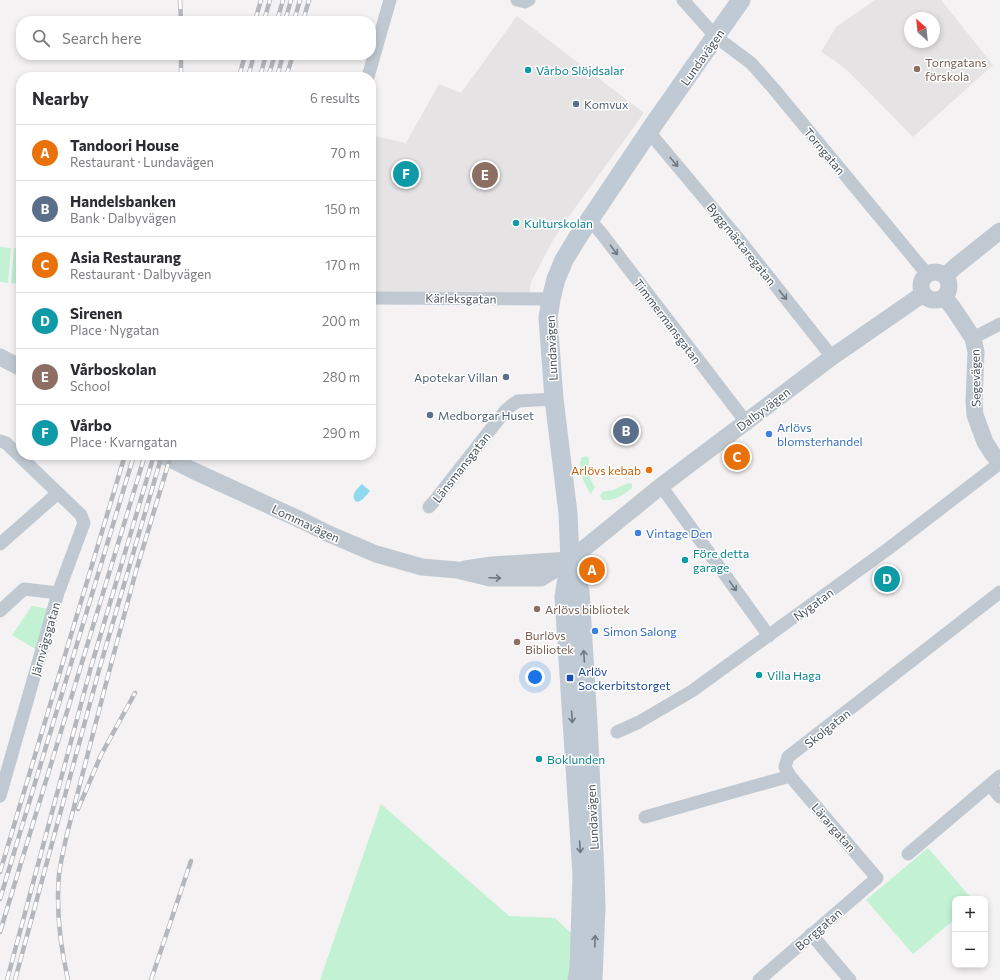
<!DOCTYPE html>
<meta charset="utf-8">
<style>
body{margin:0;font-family:Commissioner,sans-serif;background:#f2f2f3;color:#2b2b33}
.controls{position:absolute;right:12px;bottom:12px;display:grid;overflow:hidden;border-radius:8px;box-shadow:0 2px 6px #0003}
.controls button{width:36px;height:36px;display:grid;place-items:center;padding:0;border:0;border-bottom:1px solid #e1e1e2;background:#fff;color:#2b2b33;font:20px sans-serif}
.compass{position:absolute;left:904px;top:12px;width:36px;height:36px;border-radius:50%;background:#fff;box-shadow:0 2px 6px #0003;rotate:333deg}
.you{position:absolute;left:535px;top:677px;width:14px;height:14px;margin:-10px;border:3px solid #fff;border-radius:50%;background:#1a73e8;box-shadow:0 0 0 6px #1a73e833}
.badge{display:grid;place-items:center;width:26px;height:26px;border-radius:50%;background:#ea580c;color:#fff;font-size:13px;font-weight:700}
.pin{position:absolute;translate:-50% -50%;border:2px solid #fff;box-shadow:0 1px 4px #0006}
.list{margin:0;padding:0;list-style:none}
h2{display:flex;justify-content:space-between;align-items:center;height:52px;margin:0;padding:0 16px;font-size:17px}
h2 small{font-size:13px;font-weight:400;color:#7c7c81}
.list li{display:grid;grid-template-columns:26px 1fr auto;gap:12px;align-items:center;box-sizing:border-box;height:56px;padding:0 16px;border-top:1px solid #e1e1e2}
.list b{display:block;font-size:15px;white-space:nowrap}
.list p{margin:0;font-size:13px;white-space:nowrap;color:#7c7c81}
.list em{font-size:13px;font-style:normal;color:#7c7c81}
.icon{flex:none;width:22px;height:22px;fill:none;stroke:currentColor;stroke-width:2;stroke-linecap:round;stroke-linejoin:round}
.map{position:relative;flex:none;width:1000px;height:980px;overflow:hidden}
.search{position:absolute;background:#fff;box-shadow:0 2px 6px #0003;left:16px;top:16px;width:360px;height:44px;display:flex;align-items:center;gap:10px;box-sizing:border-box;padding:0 14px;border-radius:16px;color:#7c7c81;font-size:15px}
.panel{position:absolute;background:#fff;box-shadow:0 2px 6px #0003;left:16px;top:72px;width:360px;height:388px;border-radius:16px}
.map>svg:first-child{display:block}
</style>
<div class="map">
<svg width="1000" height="980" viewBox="0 0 1000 980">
<rect width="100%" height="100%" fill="#f4f2f2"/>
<path fill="#e5e3e4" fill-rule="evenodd" d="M 875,0 L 941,0 L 993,65 L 913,137 L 849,72 L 835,61 L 821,52 L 836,27 ZM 910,18 L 934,18 L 934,42 L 910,42 Z
M 517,16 L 644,113 L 575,208 L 553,240 L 531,282 L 530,289 L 530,299 L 371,298 L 371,135 L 406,143 L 439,84 L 461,93 Z"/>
<path fill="#c2f1d4" d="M 0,247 L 11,248 L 8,283 L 0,282 Z
M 14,248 L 21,249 L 21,284 L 11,283 Z
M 586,456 L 589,458 C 589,468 588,479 595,487 L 591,494 C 584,484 578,471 581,458 Z
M 629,483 L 632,484 L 632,488 C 622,496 615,501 602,500 L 600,496 L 602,492 L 613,490 Z
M 32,606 L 49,609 L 37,650 L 12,635 Z
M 381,804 L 509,916 L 555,918 L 574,936 L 574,980 L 320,980 Z
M 928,848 L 972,899 L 955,899 L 955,919 L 913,954 L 866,900 Z"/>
<path fill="#8fd9ee" d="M 362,484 L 370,491 L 363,499 L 358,502 L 355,501 C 351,493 357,489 362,484 Z"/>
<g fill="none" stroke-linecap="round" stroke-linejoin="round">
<path stroke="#c0c9d1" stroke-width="13" d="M 517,0 L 525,2 L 529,0
M 683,0 L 716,37 L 751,63 L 774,89 L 927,274
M 368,77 L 390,0
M 649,132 L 741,242 L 832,357
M 590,220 L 602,234 L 746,422
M 371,298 L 551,299
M 973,338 L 1000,324
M 0,441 L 6,443 L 81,515 L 84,523 L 58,593 L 0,796
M 661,486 L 769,636
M 429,507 L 436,499 L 505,411 L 512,405 L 518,401 L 554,399
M 0,544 L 58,493
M 0,611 L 24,589 L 58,593
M 617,732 L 639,722 L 692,691 L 888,549 L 1000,463
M 990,785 L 1000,797
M 645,817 L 790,776 L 785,767 L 788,757 L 1000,592
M 908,854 L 1000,776
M 811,934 L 850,980
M 759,980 L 877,878 L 790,776"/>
<path stroke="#c0c9d1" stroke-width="17" d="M921 286a14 14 0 1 1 28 0a14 14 0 1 1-28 0Z
M 945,276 L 956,266 L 1000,231
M 944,297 L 953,308 L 973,338 L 976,352 L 974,401 L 975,415 L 985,442 L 992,453 L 1000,462
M 0,357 L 21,368
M 162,455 L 192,470 L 303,521 L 329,534 L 376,554 L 422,567 L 457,570 L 490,578 L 541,578 L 570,560 L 661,486 L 832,357 L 923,294
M 465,569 L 492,565 L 570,560"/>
<path stroke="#c0cad5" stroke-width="19" d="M 569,565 L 564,597 L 582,875 L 579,968 L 577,980
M 593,980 L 596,907 L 595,874 L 588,723 L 580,591 L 573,573 L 570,560 L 568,513 L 554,399 L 548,318 L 551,299 L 556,279 L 564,260 L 578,237 L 656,121 L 741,0"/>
<defs>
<path id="rail" d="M 180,0 L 181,21
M 255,21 L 261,0
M 264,21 L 270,0
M 277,21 L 283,0
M 285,21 L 291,0
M 294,21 L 300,0
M 303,21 L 309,0
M 181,77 L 181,55
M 239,77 L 245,55
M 248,77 L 254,55
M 260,77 L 266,55
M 268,77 L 275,55
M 277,77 L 283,55
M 286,77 L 293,55
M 78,809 L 101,755 L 135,693
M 0,872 L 125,455
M 0,899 L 134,455
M 0,932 L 145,455
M 7,980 L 91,667 L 154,455
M 15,980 L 99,670 L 162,455
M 68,980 C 60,945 56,909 59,874 C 61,860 64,847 67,834 L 109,672 L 136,571 L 171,455
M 151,980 L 191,861"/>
</defs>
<use href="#rail" stroke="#b4b7bc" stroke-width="4.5"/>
<use href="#rail" stroke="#fff" stroke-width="3" stroke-dasharray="9" stroke-linecap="butt"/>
</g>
<defs><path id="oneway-shaft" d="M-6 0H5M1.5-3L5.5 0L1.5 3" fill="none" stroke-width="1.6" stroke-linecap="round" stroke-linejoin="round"/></defs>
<g stroke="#6d7882">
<use href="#oneway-shaft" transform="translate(674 162) rotate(50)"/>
<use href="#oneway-shaft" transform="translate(614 250) rotate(53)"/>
<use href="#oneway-shaft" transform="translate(783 295) rotate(51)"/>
<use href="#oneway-shaft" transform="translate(495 578) rotate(2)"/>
<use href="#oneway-shaft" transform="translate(733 586) rotate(54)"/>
</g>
<g stroke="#6d7883">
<use href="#oneway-shaft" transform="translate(584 656) rotate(-94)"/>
<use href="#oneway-shaft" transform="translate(572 717) rotate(86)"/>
<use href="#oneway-shaft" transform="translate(580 847) rotate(86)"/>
<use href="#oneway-shaft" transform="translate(595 941) rotate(-88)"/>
</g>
<g fill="#8d6e63" stroke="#fff" stroke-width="1.5">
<circle cx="917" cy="69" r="4"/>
<circle cx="537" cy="609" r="4"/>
<circle cx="517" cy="642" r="4"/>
</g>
<g fill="#0f9aa8" stroke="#fff" stroke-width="1.5">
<circle cx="528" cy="70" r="4"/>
<circle cx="516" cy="223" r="4"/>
<circle cx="685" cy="560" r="4"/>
<circle cx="759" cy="675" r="4"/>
<circle cx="539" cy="759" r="4"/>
</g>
<g fill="#5c6f8a" stroke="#fff" stroke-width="1.5">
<circle cx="576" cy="104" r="4"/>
<circle cx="506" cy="377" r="4"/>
<circle cx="430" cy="415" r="4"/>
</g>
<g fill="#3f7fe0" stroke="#fff" stroke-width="1.5">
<circle cx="769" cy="434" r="4"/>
<circle cx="638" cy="533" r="4"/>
<circle cx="595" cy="631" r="4"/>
</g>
<circle fill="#e8710a" stroke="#fff" stroke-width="1.5" cx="649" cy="470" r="4"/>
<rect fill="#1a4fb4" stroke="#fff" stroke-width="1.5" x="566" y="674" width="8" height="8" rx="2"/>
<g text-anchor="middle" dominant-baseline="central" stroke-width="3" stroke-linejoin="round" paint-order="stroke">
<g font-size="12" fill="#495560" stroke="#fff">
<text transform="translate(702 57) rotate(-55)">Lundavägen</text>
<text transform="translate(825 151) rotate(50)">Torngatan</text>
<text transform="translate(742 244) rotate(51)">Byggmästaregatan</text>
<text transform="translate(461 298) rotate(1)">Kärleksgatan</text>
<text transform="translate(668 321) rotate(53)">Timmermansgatan</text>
<text transform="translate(551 348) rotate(-93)">Lundavägen</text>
<text transform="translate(975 378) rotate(-91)">Segevägen</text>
<text transform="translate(763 409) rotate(-37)">Dalbyvägen</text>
<text transform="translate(461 467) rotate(-52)">Länsmansgatan</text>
<text transform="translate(306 523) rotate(25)">Lommavägen</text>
<text transform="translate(813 604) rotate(-36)">Nygatan</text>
<text transform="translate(45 639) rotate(-74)">Järnvägsgatan</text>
<text transform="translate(827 728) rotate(-38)">Skolgatan</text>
<text transform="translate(592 817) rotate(-93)">Lundavägen</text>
<text transform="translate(834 827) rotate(49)">Lärargatan</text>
<text transform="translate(818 929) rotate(-41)">Borggatan</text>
</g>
<g font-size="12" fill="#785e54" stroke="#fff" text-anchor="start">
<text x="925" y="62">Torngatans<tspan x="925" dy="14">förskola</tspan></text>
<text x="545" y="609">Arlövs bibliotek</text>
<text x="525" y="635">Burlövs<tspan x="525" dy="14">Bibliotek</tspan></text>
</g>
<g font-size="12" fill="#0d838f" stroke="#fff" text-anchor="start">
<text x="536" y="70">Vårbo Slöjdsalar</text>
<text x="524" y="223">Kulturskolan</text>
<text x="693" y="553">Före detta<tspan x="693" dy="14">garage</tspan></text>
<text x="767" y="675">Villa Haga</text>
<text x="547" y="759">Boklunden</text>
</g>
<g font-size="12" fill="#4e5e75" stroke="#fff" text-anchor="start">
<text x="584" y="104">Komvux</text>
<text x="498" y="377" text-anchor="end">Apotekar Villan</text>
<text x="438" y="415">Medborgar Huset</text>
</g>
<g font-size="12" fill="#366cbe" stroke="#fff" text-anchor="start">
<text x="777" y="427">Arlövs<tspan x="777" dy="14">blomsterhandel</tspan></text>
<text x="646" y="533">Vintage Den</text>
<text x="603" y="631">Simon Salong</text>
</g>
<g font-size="12" fill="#c56008" stroke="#fff" text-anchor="end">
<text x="641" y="470">Arlövs kebab</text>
</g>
<g font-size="12" fill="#164399" stroke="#fff" text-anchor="start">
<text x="578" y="671">Arlöv<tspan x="578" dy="14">Sockerbitstorget</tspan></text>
</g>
</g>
</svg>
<div class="controls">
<button>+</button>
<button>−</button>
</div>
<svg class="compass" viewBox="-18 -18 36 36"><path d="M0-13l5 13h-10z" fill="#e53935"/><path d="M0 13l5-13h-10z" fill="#7c7c81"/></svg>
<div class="you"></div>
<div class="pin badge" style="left:592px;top:570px;background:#e8710a">A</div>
<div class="pin badge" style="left:626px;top:431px;background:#5c6f8a">B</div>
<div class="pin badge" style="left:737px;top:457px;background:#e8710a">C</div>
<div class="pin badge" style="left:887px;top:579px;background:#0f9aa8">D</div>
<div class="pin badge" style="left:485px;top:175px;background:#8d6e63">E</div>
<div class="pin badge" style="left:406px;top:174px;background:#0f9aa8">F</div>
<div class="search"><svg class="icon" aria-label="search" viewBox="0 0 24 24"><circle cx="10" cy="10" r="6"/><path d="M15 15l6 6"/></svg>Search here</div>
<section class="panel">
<h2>Nearby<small>6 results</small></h2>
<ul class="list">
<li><span class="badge" style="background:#e8710a">A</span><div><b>Tandoori House</b><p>Restaurant · Lundavägen</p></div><em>70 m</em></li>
<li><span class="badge" style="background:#5c6f8a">B</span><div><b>Handelsbanken</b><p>Bank · Dalbyvägen</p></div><em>150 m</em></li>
<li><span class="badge" style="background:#e8710a">C</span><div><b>Asia Restaurang</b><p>Restaurant · Dalbyvägen</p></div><em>170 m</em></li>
<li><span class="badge" style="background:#0f9aa8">D</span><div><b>Sirenen</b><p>Place · Nygatan</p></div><em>200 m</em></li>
<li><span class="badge" style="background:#8d6e63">E</span><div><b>Vårboskolan</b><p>School</p></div><em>280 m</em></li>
<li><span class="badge" style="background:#0f9aa8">F</span><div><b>Vårbo</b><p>Place · Kvarngatan</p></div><em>290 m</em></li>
</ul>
</section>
</div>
